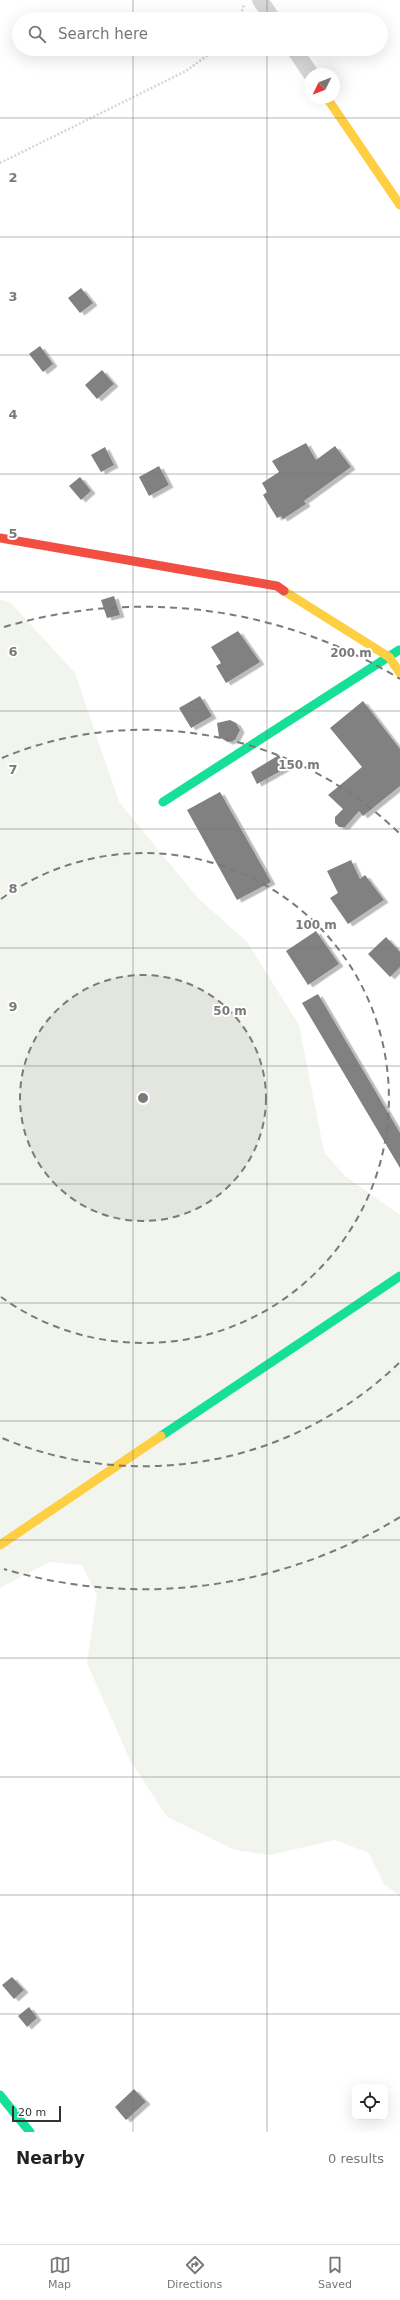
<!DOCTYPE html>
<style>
body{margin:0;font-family:"DejaVu Sans",sans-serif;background:#f2f2f2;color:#222}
.controls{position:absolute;right:12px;bottom:12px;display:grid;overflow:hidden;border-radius:8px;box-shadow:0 4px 16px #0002}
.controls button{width:36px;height:36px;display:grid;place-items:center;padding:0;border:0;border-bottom:1px solid #e0e0e0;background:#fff;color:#222;font:20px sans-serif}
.compass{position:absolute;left:304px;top:68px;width:36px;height:36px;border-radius:50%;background:#fff;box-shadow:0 4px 16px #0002;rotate:227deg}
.scale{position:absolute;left:12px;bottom:10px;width:49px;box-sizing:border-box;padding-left:4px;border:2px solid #333;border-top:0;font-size:11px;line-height:14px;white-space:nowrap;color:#333;-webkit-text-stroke:3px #fff;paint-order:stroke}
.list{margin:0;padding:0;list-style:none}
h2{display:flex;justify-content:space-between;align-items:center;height:52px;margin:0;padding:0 16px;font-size:17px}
h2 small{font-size:13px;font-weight:400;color:#767676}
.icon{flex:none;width:22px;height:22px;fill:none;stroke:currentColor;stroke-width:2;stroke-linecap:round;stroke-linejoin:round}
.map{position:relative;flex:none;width:400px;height:2132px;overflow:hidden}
.search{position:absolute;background:#fff;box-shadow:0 4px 16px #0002;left:12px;right:12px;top:12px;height:44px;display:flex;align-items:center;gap:10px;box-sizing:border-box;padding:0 14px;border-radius:22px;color:#767676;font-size:15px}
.sheet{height:112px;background:#fff}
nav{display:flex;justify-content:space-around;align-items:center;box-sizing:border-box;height:56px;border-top:1px solid #e0e0e0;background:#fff;font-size:11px;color:#767676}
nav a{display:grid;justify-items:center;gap:2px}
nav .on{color:#7a7a7a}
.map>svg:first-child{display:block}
</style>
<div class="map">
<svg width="400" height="2132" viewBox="0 0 400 2132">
<defs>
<filter id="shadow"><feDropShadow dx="4.5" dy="2.5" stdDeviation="0" flood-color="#0004"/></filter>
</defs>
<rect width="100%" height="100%" fill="#fff"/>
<path fill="#f1f5ed" d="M 0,600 L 10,602 L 75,673 L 119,802 L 198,898 L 247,942 L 299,1025 L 324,1152 L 345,1176 L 400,1215 L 400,1896 L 384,1884 L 369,1853 L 335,1840 L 270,1855 L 235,1850 L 167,1817 L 130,1760 L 87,1663 L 97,1595 L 82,1565 L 49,1562 L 0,1588 Z"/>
<path fill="#818181" filter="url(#shadow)" d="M 81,288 L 93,303 L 80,313 L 68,298 Z
M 40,346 L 53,364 L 43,372 L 29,354 Z
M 102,370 L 114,384 L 97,399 L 85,385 Z
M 306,443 L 316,460 L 335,446 L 351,467 L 304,501 L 306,504 L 283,519 L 281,516 L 277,518 L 263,495 L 267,492 L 262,483 L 279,472 L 272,461 Z
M 105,447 L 114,465 L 101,472 L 91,455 Z
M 159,466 L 169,485 L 149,496 L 139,477 Z
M 80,477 L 91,491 L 81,500 L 69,486 Z
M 114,596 L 120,615 L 107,618 L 101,600 Z
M 238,631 L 260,662 L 226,683 L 216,666 L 221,663 L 211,647 Z
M 200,696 L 212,716 L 191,728 L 179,708 Z
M 363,701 L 400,749 L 400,786 L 363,816 L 359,811 L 345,827 L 339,827 L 335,823 L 335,817 L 343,809 L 328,795 L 362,767 L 330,728 Z
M 230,720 L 236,723 L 240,730 L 235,740 L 228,742 L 219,737 L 217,723 Z
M 279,755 L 286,768 L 257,784 L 251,772 Z
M 220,792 L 271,882 L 237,900 L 187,810 Z
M 351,860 L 360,879 L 365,875 L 384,900 L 348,924 L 330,898 L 338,893 L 327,871 Z
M 316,931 L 339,964 L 308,985 L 286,951 Z
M 386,937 L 400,952 L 400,967 L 390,977 L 368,954 Z
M 318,994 L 400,1133 L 400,1168 L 302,1003 Z
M 12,1977 L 24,1990 L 14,1999 L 2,1985 Z
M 29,2007 L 37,2018 L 27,2027 L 18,2016 Z
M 134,2089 L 146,2102 L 126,2120 L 115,2107 Z"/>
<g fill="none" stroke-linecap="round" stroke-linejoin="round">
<path stroke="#d6d6d6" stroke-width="2.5" stroke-dasharray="2 2" stroke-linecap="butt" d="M 240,19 L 244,4
M 0,163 L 186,71 L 216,49"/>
<path stroke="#d7d7d7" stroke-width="16" d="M 260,0 L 273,19
M 294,49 L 311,74"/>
<path stroke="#16e098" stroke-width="9" d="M 163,802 L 399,650
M 161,1436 L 400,1276
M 0,2095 L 30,2132"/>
<path stroke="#ffcf43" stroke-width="9" d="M 327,98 L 400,205
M 284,591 L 389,657 L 400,673
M 0,1545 L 161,1436"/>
<path stroke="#f24e42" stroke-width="9" d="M 0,538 L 277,586 L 284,591"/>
</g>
<path fill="none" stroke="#7a7a7a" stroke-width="1" stroke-opacity="0.55" d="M 133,0 L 133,19M 267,0 L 267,19M 133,49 L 133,2132M 267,49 L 267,2132M 0,118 L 400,118M 0,237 L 400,237M 0,355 L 400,355M 0,474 L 400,474M 0,592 L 400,592M 0,711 L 400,711M 0,829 L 400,829M 0,948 L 400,948M 0,1066 L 400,1066M 0,1184 L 400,1184M 0,1303 L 400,1303M 0,1421 L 400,1421M 0,1540 L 400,1540M 0,1658 L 400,1658M 0,1777 L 400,1777M 0,1895 L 400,1895M 0,2014 L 400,2014"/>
<circle cx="143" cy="1098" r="123" fill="#7a7a7a" fill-opacity=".12"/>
<g fill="none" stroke="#7a7a7a" stroke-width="2" stroke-dasharray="7 5">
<circle cx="143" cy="1098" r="123"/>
<path d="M1 899A245 245 0 1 1 1 1297"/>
<path d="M399 1363A368 368 0 0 1 2 1438M2 758A368 368 0 0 1 399 833"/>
<path d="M400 1517A491 491 0 0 1 4 1569M4 627A491 491 0 0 1 400 679"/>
</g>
<g font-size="13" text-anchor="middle" font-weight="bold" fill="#7a7a7a" stroke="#fff" stroke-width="4" stroke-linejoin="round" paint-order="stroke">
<text x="13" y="182">2</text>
<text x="13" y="301">3</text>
<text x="13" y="419">4</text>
<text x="13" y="538">5</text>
<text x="13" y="656">6</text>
<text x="13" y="774">7</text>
<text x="13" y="893">8</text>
<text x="13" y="1011">9</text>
</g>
<circle cx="143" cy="1098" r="6" fill="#7a7a7a" stroke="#fff" stroke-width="2"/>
<g font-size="12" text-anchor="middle" font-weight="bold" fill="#7a7a7a" stroke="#fff" stroke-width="4" stroke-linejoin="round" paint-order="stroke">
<text x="351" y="657">200 m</text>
<text x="299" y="769">150 m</text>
<text x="316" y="929">100 m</text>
<text x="230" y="1015">50 m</text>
</g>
</svg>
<div class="controls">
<button><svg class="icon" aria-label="locate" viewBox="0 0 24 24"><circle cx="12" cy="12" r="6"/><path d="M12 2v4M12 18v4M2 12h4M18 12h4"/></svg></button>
</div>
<svg class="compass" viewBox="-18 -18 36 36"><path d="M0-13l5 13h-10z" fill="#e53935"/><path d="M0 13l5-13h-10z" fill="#767676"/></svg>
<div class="scale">20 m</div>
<div class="search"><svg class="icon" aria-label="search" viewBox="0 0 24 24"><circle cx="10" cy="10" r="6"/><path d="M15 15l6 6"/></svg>Search here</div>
</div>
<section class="sheet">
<h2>Nearby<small>0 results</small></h2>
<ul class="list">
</ul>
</section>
<nav>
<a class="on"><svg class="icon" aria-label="map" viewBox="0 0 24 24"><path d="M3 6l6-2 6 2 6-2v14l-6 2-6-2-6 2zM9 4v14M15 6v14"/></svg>Map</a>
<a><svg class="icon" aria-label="directions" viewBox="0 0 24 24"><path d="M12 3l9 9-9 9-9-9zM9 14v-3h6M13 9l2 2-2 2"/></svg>Directions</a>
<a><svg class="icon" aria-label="saved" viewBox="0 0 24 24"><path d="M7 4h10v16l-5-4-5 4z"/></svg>Saved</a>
</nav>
